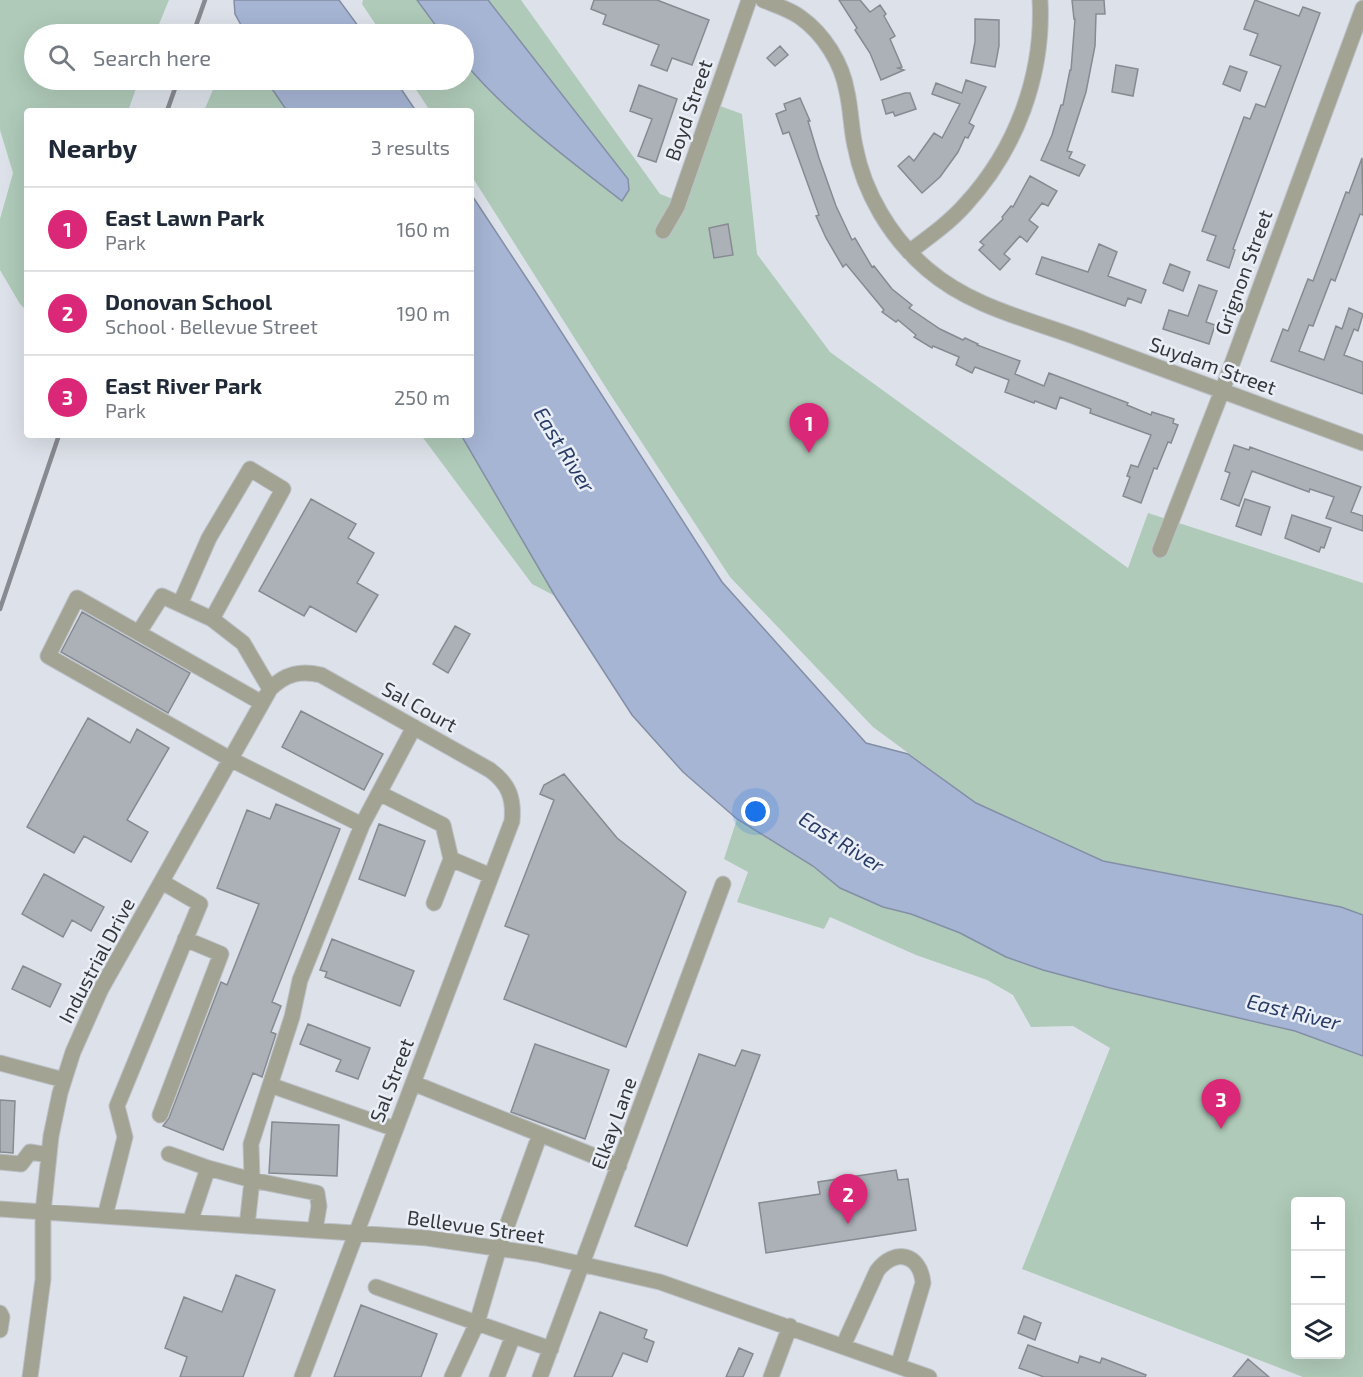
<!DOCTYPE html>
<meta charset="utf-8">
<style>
body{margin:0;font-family:"Exo 2",sans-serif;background:#f6f6f7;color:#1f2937}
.controls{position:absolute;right:18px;bottom:18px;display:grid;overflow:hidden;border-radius:6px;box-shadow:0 6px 24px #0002}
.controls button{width:54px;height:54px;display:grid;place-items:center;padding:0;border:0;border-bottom:2px solid #e0e1e3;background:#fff;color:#1f2937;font:30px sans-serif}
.you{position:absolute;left:756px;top:812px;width:21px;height:21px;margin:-15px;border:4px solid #fff;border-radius:50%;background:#1a73e8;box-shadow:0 0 0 9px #1a73e833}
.badge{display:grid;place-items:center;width:39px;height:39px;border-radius:50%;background:#db2777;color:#fff;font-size:20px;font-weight:700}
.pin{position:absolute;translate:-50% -50px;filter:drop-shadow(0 2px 3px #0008)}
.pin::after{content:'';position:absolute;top:32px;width:21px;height:18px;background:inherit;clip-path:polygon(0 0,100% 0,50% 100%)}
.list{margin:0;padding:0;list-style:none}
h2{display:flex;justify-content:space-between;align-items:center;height:78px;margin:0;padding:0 24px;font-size:26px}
h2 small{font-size:20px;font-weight:400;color:#747a83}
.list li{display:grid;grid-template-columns:39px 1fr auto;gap:18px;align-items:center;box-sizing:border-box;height:84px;padding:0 24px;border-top:2px solid #e0e1e3}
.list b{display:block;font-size:22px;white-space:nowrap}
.list p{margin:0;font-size:20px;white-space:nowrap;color:#747a83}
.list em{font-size:20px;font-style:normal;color:#747a83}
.icon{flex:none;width:33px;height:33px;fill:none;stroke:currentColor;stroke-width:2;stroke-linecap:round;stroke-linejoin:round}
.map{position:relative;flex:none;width:1363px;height:1377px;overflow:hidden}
.search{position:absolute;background:#fff;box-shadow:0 6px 24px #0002;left:24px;top:24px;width:450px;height:66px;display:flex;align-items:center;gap:15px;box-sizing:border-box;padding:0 21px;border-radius:33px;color:#747a83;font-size:22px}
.panel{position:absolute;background:#fff;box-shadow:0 6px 24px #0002;left:24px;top:108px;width:450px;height:330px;border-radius:6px}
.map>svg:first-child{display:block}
</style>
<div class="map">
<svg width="1363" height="1377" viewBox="0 0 1363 1377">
<rect width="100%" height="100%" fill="#dde2ea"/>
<path fill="#afcab9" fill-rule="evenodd" d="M 0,0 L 169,0 L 155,34 L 34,34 L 34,80 L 139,80 L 128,111 L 27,111 L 27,311 L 20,304 L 0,270 L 0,219 L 13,173 L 0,130 Z
M 363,0 L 521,0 L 660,194 L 686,204 L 720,106 L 742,114 L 757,254 L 830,352 L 1128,568 L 1148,513 L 1363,583 L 1363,915 L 1341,907 L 1103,861 L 976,803 L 873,727 L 730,577 L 610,394 L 471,175 L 471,111 L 430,111 L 410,80 L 464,80 L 464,34 L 382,34 L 362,4 Z
M 217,80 L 266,80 L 287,111 L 204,111 Z
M 421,435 L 461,435 L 555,596 L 532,584 Z
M 737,819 L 813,866 L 840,888 L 883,907 L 911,914 L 960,933 L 1006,957 L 1043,970 L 1295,1031 L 1363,1056 L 1363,1377 L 1303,1377 L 1022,1269 L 1110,1048 L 1073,1026 L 1031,1027 L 1013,995 L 987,980 L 916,955 L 830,917 L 824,929 L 737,902 L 748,872 L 724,859 ZM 1296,1202 L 1340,1202 L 1340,1354 L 1296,1354 Z"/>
<path fill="#a6b5d4" stroke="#848fa6" stroke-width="1.5" d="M 234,0 L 339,0 L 364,34 L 246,34 L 235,14 Z
M 417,0 L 488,0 L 628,179 L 629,190 L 622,201 C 569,160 507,114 464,62 L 464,34 L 442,34 Z
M 266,80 L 395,80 L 416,111 L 287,111 Z
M 471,194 L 535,291 L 722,582 L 866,743 L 908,754 L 976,803 L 1103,861 L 1341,907 L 1363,915 L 1363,1056 L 1295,1031 L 1110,988 L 1043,970 L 1006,957 L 960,933 L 911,914 L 883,907 L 840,888 L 813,866 L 737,819 L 683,772 L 632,715 L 555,596 L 461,435 L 471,435 Z"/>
<path fill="#acb1b8" stroke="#868a91" stroke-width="1.5" d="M 594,0 L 657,0 L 709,20 L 692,65 L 672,58 L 667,71 L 651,65 L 659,45 L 603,24 L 606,15 L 591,9 Z
M 839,0 L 860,0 L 870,12 L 880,5 L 886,14 L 884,16 L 895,36 L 890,39 L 902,67 L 898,68 L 904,70 L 881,80 L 870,53 L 855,30 L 857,28 Z
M 1072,0 L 1104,0 L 1105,14 L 1096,14 L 1095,46 L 1086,92 L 1067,151 L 1072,152 L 1069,158 L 1085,165 L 1079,176 L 1041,160 L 1052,135 L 1061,105 L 1063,105 L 1070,70 L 1071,70 L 1075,19 L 1074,19 Z
M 1255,0 L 1299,16 L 1303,7 L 1320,13 L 1233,249 L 1235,250 L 1229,268 L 1207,260 L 1216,236 L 1202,231 L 1244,117 L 1250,119 L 1256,104 L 1265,107 L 1281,66 L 1250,55 L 1258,34 L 1244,29 Z
M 975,19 L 999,20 L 999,46 L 995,67 L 971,63 L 975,42 Z
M 780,46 L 788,55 L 775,66 L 767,58 Z
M 1116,65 L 1138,69 L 1133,96 L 1112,92 Z
M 1230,66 L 1247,72 L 1240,91 L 1223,84 Z
M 966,80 L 986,87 L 969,123 L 974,126 L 968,138 L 965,137 L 958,152 L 940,177 L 922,193 L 898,166 L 909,156 L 914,161 L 934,133 L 942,138 L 960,104 L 932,94 L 936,83 L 962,93 Z
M 639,85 L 677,99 L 656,162 L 638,156 L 652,119 L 630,111 Z
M 905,93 L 910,93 L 916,109 L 895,116 L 893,112 L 886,114 L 882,100 Z
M 800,98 L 810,121 L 808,121 L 819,158 L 836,206 L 852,240 L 855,238 L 872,267 L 874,266 L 892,289 L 912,305 L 909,308 L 940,329 L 963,340 L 965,338 L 978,344 L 977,345 L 1020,361 L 1015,374 L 1044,386 L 1049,373 L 1128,403 L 1127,405 L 1151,415 L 1152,412 L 1174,419 L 1173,423 L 1178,425 L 1171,443 L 1168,442 L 1157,469 L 1154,468 L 1141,503 L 1123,496 L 1130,477 L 1127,476 L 1131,465 L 1138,467 L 1151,435 L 1090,413 L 1091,409 L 1060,397 L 1056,409 L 1035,401 L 1034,403 L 1005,392 L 1009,380 L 975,367 L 972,373 L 956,365 L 959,357 L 933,346 L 932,348 L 914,337 L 916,335 L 898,320 L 896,322 L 882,312 L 884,310 L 846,264 L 843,267 L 826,238 L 816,216 L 819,215 L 789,132 L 783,134 L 776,114 L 786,110 L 784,104 Z
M 1362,158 L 1363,215 L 1360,214 L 1335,281 L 1331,279 L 1313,326 L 1309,325 L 1299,351 L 1324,360 L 1336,326 L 1342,329 L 1349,308 L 1363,314 L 1358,331 L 1354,329 L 1344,355 L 1363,362 L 1363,394 L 1271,361 L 1283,329 L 1288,331 L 1308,279 L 1313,281 L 1346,192 L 1349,193 Z
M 1030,176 L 1057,191 L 1048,206 L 1042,203 L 1029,220 L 1038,227 L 1027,242 L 1020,236 L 1004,254 L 1010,259 L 1000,270 L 979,250 L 984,245 L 980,242 L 1003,219 L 1002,217 L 1011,206 L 1013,207 Z
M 728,224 L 733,255 L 714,258 L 709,228 Z
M 1099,244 L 1117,252 L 1108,276 L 1146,290 L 1141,303 L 1128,298 L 1125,306 L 1036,274 L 1042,257 L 1088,272 Z
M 1170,264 L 1190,272 L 1183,291 L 1163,283 Z
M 1199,285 L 1217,291 L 1206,322 L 1215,325 L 1209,344 L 1163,329 L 1169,310 L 1188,316 Z
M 1234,445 L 1249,450 L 1250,447 L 1361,487 L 1351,512 L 1363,516 L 1363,531 L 1326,518 L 1334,497 L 1310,489 L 1309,492 L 1252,471 L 1239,506 L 1221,499 L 1230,473 L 1225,471 Z
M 311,499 L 356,524 L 348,538 L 374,553 L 357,583 L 378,595 L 356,632 L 310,606 L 304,616 L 259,591 Z
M 1245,499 L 1270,507 L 1261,535 L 1236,526 Z
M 1292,515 L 1331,528 L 1324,548 L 1321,547 L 1319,552 L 1285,538 Z
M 82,612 L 190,673 L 168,713 L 61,652 Z
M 455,626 L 470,634 L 448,673 L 433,664 Z
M 301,711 L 383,754 L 364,790 L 282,747 Z
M 88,718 L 130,743 L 137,729 L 169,748 L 127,820 L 148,832 L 131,862 L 84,836 L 74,853 L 27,827 Z
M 564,774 L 617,838 L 686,892 L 626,1047 L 504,999 L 529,935 L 505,926 L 554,800 L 540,794 L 544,785 Z
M 276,804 L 340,829 L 272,1002 L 281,1006 L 271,1032 L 276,1034 L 262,1077 L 253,1073 L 223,1150 L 163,1126 L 169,1118 L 221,982 L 227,985 L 259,904 L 217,888 L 247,810 L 270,819 Z
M 379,824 L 425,841 L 405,896 L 359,879 Z
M 44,874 L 104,907 L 91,931 L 72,920 L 63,937 L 22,914 Z
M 332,939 L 414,971 L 400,1006 L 325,977 L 327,972 L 320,970 Z
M 23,966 L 61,984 L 50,1007 L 12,989 Z
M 308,1024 L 370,1048 L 358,1079 L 336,1071 L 341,1060 L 300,1044 Z
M 535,1044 L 609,1070 L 585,1139 L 511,1112 Z
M 742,1050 L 760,1055 L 687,1246 L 635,1226 L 699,1054 L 735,1066 Z
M 0,1100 L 15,1101 L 13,1153 L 0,1152 Z
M 272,1122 L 339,1125 L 337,1176 L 269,1173 Z
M 896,1170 L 898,1180 L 908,1179 L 916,1230 L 766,1253 L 759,1203 L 820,1194 L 818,1182 Z
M 236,1275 L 275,1290 L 243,1377 L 180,1377 L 187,1357 L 165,1348 L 184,1297 L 222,1312 Z
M 361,1305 L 437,1334 L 421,1377 L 334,1377 Z
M 600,1312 L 647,1330 L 644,1338 L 654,1342 L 647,1362 L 623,1353 L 612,1377 L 574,1377 Z
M 1024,1316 L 1041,1323 L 1035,1340 L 1018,1333 Z
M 1028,1345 L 1078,1363 L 1080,1356 L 1100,1363 L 1102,1358 L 1146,1375 L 1145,1377 L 1044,1377 L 1019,1368 Z
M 739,1348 L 753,1354 L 743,1377 L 726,1377 Z
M 1248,1359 L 1269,1377 L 1233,1377 Z"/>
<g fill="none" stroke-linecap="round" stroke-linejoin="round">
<defs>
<path id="minor" d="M 763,0 C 775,5 789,9 800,17 C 824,34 842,63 847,92 C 851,110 851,128 855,146 C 864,193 890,237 927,269 C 972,308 1032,320 1087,341 C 1179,375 1271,409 1363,443
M 663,231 L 677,207 L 749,0
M 909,252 C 929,237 949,223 965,205 C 1016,150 1044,75 1040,0
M 1160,550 L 1222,391 L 1363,8
M 180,604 L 209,538 L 250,469 L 283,489 L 212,619
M 139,632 L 162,596 L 212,619 L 243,643 L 270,689
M 262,703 L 77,598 L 48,656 L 230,759 L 362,825 L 414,727
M 379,793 L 443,825 L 451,859 L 491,876
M 434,903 L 451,859
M 0,1063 L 64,1080
M 413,1083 L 619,1166
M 270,1085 L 395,1129
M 160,1115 L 221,954 L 185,939
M 169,1154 L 208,1168 L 190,1222
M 0,1162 L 21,1164 L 30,1152 L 49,1155
M 208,1168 L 252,1180 L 251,1144 L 292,1017 L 300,980 L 362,825
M 0,1209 L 427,1238 L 537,1254 L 660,1282 L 929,1377
M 105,1216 L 125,1137 L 117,1106 L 200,904 L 162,882
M 247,1226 L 252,1180 L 317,1193 L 319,1206 L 315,1230
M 376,1287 L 477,1323 L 499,1248 L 540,1134
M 0,1313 L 2,1317 L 0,1330
M 843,1346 L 877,1271 C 894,1248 920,1253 923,1283 L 898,1366
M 30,1377 L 43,1279 L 43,1212 L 51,1136 L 60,1093 L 73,1052 L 101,989 L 270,689 C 285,674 300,670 321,675 L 490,770 C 509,784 514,798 512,821 L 302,1377
M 452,1377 L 477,1323 L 551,1349
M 497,1377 L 513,1336
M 540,1377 L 723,884
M 771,1377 L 790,1326"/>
</defs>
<use href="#minor" stroke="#bbc0c7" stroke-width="17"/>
<use href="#minor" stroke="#a3a394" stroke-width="15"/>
<path stroke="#878a90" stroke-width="4.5" d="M 193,34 L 205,0
M 167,111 L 178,80
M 0,609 L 59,435"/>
</g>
<g text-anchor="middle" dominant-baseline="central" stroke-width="5" stroke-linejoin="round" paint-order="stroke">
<g font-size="20" fill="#35373a" stroke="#eaeff7">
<text transform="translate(688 110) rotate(-71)">Boyd Street</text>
<text transform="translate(1243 272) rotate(-70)">Grignon Street</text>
<text transform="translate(1213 365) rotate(20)">Suydam Street</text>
<text transform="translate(420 706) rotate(29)">Sal Court</text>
<text transform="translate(96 960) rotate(-62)">Industrial Drive</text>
<text transform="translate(391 1080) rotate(-69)">Sal Street</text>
<text transform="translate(613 1123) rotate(-70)">Elkay Lane</text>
<text transform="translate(476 1226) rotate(8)">Bellevue Street</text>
</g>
<g font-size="21" font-style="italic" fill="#283b66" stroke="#eaeff7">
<text transform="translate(565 449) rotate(58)">East River</text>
<text transform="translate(842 841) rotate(32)">East River</text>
<text transform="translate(1294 1011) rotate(14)">East River</text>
</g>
</g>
</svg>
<div class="controls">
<button>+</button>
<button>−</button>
<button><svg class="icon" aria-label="layers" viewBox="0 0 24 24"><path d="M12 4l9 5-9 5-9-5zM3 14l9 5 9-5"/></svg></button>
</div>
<div class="you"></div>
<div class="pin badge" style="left:809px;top:453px">1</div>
<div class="pin badge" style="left:848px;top:1224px">2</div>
<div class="pin badge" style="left:1221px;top:1129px">3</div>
<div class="search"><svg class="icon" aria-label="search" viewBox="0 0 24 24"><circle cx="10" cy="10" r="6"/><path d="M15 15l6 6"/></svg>Search here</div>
<section class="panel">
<h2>Nearby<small>3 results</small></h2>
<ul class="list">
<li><span class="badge">1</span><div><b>East Lawn Park</b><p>Park</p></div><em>160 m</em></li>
<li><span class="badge">2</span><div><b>Donovan School</b><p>School · Bellevue Street</p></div><em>190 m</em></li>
<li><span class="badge">3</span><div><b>East River Park</b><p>Park</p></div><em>250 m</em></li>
</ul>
</section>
</div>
